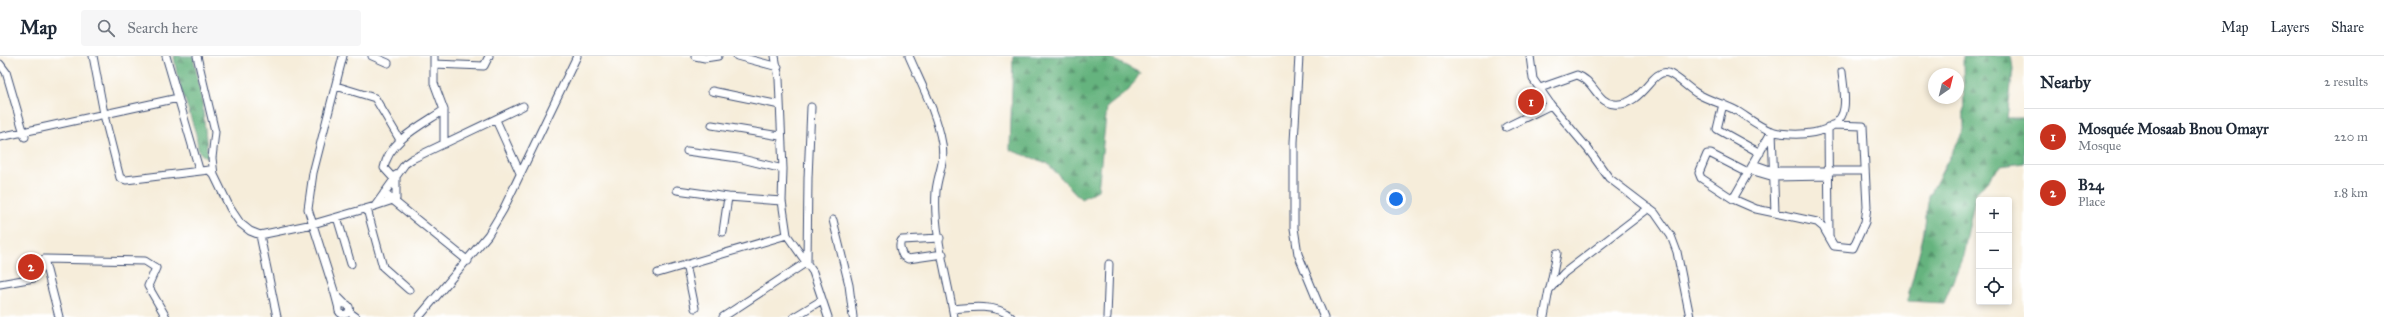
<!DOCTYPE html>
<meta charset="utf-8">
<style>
body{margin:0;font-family:"IM FELL Great Primer",serif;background:#f6f6f7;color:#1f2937}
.controls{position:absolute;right:12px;bottom:12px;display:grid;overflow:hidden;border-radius:4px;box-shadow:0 2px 6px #0003}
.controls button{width:36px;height:36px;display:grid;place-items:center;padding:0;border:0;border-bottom:1px solid #e0e1e3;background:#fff;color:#1f2937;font:20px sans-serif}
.compass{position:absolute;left:1928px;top:12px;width:36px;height:36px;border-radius:50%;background:#fff;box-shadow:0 2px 6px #0003;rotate:35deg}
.you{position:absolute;left:1396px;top:143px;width:14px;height:14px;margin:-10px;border:3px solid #fff;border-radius:50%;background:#1a73e8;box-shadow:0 0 0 6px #1a73e833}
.badge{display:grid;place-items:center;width:26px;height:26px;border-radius:50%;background:#c8321e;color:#fff;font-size:13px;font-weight:700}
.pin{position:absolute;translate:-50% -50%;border:2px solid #fff;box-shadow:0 1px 4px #0006}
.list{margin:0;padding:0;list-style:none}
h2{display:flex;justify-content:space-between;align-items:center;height:52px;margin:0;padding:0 16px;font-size:17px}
h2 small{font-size:13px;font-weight:400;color:#747a83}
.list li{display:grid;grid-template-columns:26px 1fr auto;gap:12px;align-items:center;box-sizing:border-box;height:56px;padding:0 16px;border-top:1px solid #e0e1e3}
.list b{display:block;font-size:15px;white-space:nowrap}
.list p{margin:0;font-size:13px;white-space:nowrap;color:#747a83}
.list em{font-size:13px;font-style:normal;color:#747a83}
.icon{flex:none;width:22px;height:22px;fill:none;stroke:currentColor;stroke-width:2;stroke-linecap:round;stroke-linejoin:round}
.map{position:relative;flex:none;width:2024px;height:261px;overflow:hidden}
header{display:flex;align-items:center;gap:24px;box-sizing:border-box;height:56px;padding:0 20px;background:#fff;border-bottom:1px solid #e0e1e3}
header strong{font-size:19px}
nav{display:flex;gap:22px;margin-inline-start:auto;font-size:14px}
.search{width:280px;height:36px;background:#f6f6f7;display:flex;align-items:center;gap:10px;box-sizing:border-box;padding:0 14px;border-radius:4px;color:#747a83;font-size:15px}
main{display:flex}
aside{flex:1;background:#fff}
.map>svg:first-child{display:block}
</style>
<header>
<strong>Map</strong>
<div class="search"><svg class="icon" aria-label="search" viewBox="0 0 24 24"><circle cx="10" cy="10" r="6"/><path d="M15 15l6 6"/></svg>Search here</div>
<nav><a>Map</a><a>Layers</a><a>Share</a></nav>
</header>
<main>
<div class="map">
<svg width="2024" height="261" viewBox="0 0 2024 261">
<defs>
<pattern id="forest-firs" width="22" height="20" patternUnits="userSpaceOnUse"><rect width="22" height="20" fill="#65b37e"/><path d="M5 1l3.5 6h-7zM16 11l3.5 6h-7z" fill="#52926a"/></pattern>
</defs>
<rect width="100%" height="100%" fill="#fff"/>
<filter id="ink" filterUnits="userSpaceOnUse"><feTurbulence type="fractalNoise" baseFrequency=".025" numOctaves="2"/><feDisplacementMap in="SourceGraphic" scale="8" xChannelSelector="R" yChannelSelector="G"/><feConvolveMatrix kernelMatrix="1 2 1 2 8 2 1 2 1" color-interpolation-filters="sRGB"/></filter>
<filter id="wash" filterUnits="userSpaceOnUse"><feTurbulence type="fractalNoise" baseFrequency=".012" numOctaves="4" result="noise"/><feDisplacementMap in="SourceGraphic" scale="16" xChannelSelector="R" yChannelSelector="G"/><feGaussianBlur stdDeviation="0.9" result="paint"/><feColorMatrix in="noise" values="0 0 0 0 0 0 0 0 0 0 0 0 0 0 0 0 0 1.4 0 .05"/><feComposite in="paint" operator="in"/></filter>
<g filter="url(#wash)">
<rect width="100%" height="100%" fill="#f6edda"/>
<path fill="url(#forest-firs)" stroke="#40716e" d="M 174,0 L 193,0 L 202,43 L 208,103 L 200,97 L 198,92 L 196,78 L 177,19 Z
M 1013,0 L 1106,0 L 1140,17 L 1129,34 L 1107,51 L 1098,134 L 1081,143 L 1047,107 L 1010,94 Z
M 1963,0 L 2011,0 L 2013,13 L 2007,62 L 2024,62 L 2024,107 L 2000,110 L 1976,137 L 1963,200 L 1944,247 L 1907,245 L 1923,181 L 1929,140 L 1964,74 Z"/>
</g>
<g filter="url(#ink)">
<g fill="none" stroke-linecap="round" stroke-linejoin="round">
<defs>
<path id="minor" d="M 93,0 L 105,63 L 120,122 L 126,124 L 209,114 L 214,119 L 230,152 L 240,167 L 250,175 L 260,179 L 313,168 L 375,150 L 405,108 L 412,103 L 523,50
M 166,0 L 199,113
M 197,0 L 215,76 L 212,102 L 214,119
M 372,0 L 388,7
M 434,0 L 434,27 L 444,54 L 444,88
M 695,0 L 705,2 L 718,0
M 737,0 L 778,11
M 775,0 L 779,23 L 783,113 L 782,145 L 787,179 L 813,216 L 828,261
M 909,0 C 921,28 937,57 942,88 C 945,109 938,116 936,135 C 933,177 947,220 954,261
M 1299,0 L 1294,86 L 1294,172 L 1298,198 L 1324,261
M 1530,0 L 1533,23 L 1551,49 L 1588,93 L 1609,122 L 1655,157 L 1671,180 L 1677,196 L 1690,261
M 0,8 L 6,16 L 25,81
M 434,8 L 484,10 L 489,0
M 336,30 L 375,42 L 400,84
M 1540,32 L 1577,19 C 1594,24 1597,47 1614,48 C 1643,51 1651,12 1668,17 C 1677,20 1689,33 1698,38 C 1710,45 1724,48 1737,55 C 1747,61 1759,71 1771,75 C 1791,81 1840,81 1844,52 C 1846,41 1843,27 1842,16
M 712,35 L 780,49
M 1723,48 L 1717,73 L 1760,97
M 496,64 L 520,117
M 712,69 L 780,80
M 1506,71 L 1551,49
M 1828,71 L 1829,180
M 1772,75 L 1775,157
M 0,81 L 178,42
M 687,95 L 738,102 L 783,113
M 1753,108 L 1773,115 L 1865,115
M 1750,114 L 1774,121 L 1828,120
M 1748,117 L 1711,98 L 1707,98 L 1699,117 L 1701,122 L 1733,143 L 1756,153 L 1817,166 L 1823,171 L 1834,190 L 1853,192 L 1865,166 L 1867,151 L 1863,70 L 1832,69
M 394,123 L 384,112 C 389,84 422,69 444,54
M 677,134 L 728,141 L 782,145
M 384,137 L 468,205
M 1733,143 L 1772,75
M 375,150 L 396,143 L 396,119
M 367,153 L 383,211 L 409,234
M 337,161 L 351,208
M 833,164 L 849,229 L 853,261
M 723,176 L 728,141
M 260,179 L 277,261
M 940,182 L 902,184 C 898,188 901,196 903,200 L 908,203 L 943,198
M 686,208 L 695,252
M 658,217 L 787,179
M 0,228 L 34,222
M 1550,232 L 1557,197
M 335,238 L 308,153 L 313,117 L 343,0
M338.5 253a5.5 5.5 0 1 1 11 0a5.5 5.5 0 1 1-11 0Z
M 339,253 L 335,238 L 345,248
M 953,253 C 970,251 998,248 1011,261
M 349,256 L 356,261
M 59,261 L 44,203 L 145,205 L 156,212 L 148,230 L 166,261
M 419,261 L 488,179 L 503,154 L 577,0
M 723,261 L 807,206 L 808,122 L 811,51
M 794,261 L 822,244
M 1107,261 L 1109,208
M 1544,261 L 1549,234 L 1564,217 L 1649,152"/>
</defs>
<use href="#minor" stroke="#3c4c71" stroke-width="9"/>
<use href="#minor" stroke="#fff" stroke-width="7"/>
</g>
</g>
</svg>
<div class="controls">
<button>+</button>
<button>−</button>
<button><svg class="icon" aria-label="locate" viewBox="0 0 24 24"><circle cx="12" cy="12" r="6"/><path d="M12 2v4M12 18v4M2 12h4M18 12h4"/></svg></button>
</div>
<svg class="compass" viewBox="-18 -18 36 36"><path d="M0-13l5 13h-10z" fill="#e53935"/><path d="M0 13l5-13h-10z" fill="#747a83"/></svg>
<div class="you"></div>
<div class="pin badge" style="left:1531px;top:46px">1</div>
<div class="pin badge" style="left:31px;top:211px">2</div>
</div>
<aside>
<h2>Nearby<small>2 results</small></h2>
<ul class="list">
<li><span class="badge">1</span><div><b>Mosquée Mosaab Bnou Omayr</b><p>Mosque</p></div><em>220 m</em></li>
<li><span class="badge">2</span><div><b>B24</b><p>Place</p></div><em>1.8 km</em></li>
</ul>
</aside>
</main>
